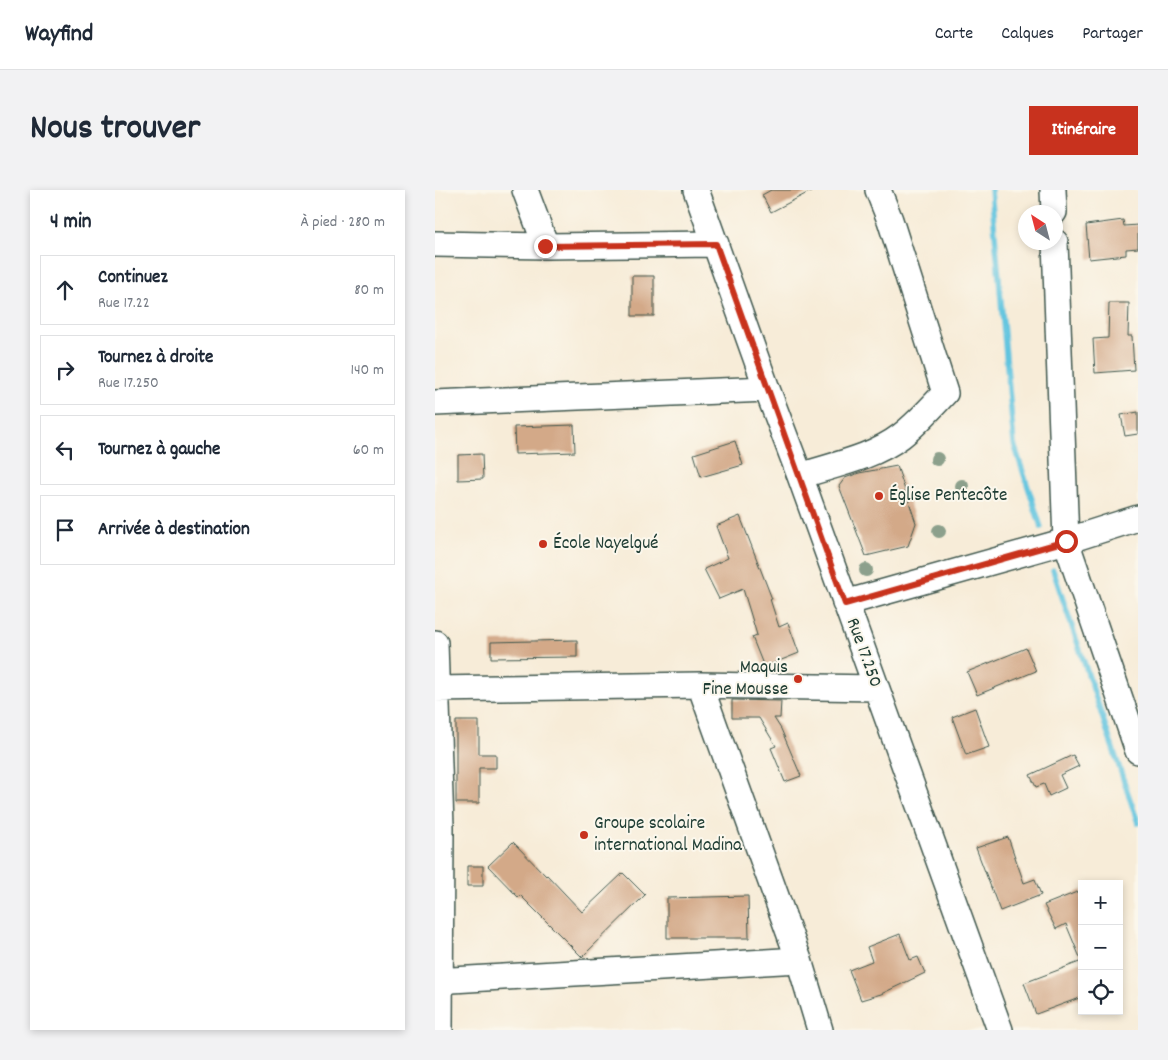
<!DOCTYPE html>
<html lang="fr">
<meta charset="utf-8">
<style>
body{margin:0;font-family:Dekko,sans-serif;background:#f2f2f3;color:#1f2937}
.controls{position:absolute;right:15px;bottom:15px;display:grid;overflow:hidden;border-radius:0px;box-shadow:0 2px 8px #0003}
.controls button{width:45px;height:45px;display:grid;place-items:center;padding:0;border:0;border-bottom:1px solid #e0e1e3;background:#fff;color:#1f2937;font:25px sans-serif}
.compass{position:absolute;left:583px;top:15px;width:45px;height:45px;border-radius:50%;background:#fff;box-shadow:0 2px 8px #0003;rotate:324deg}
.stop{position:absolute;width:15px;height:15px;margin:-11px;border:4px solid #c8321e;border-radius:50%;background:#fff}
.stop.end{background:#c8321e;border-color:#fff;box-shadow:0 1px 5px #0008}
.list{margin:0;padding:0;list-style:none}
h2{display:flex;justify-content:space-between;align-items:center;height:65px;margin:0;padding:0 20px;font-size:21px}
h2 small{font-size:16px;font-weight:400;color:#747a83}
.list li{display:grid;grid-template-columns:32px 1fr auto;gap:15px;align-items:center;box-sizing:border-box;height:70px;margin:0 10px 10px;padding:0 10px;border:1px solid #e0e1e3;border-radius:0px}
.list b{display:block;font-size:19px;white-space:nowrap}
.list p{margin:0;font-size:16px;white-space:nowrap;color:#747a83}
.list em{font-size:16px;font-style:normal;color:#747a83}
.icon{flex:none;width:28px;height:28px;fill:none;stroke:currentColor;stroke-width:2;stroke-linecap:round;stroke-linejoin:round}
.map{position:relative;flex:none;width:703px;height:840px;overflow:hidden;border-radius:0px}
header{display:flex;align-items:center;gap:30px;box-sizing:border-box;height:70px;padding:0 25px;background:#fff;border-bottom:1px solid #e0e1e3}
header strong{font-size:24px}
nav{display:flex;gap:28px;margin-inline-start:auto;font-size:18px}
.intro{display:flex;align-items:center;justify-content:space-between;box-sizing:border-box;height:120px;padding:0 30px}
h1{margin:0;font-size:35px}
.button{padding:12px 22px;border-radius:0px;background:#c8321e;color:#fff;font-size:18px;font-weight:700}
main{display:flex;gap:30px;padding:0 30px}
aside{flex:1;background:#fff;border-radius:0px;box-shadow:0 2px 8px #0003}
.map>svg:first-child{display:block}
</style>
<header>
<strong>Wayfind</strong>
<nav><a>Carte</a><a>Calques</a><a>Partager</a></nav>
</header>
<div class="intro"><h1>Nous trouver</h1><a class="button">Itinéraire</a></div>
<main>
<aside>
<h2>4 min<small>À pied · 280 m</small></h2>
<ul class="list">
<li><svg class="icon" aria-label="ahead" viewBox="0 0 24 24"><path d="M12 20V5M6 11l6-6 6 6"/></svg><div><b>Continuez</b><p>Rue 17.22</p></div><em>80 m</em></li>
<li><svg class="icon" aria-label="right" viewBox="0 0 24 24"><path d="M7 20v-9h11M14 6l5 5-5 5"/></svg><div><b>Tournez à droite</b><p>Rue 17.250</p></div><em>140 m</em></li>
<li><svg class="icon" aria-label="left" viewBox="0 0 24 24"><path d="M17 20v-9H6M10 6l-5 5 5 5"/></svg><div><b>Tournez à gauche</b></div><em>60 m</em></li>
<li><svg class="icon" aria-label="arrive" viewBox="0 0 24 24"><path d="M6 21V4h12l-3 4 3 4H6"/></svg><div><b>Arrivée à destination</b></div></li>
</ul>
</aside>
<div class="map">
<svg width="703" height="840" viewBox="0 0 703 840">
<rect width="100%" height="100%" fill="#fbf7ec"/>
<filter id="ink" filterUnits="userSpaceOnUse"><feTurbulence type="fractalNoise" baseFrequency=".02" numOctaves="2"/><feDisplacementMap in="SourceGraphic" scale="10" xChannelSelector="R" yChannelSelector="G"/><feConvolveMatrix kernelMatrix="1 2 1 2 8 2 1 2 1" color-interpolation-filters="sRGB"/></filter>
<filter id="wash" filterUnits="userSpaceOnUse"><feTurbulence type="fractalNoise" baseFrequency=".0096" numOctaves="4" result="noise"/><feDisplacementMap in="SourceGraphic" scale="20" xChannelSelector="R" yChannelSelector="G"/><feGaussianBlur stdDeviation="1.12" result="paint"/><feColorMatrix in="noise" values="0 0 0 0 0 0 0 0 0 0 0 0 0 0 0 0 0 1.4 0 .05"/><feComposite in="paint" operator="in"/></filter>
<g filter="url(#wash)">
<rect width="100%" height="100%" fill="#f7ecd8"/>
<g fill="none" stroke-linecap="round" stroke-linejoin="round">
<path stroke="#61c4df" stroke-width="5.5" d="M 556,0 L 579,254 L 606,337
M 618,380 L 703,633"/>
</g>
<g id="blocks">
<path fill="#d3a988" d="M 336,0 L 378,0 L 336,22 L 327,5 Z
M 688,30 L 689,36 L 703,35 L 703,58 L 691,59 L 691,65 L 654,69 L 651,35 Z
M 197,86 L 219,86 L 219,126 L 197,126 Z
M 674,113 L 694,113 L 693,146 L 697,146 L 699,180 L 660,183 L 658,149 L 673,148 Z
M 703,222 L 703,244 L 690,246 L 686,225 Z
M 139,235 L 140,262 L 80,264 L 79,237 Z
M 300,251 L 308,275 L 266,287 L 259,264 Z
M 47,264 L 48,289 L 23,290 L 23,265 Z
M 462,276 L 481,333 L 473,356 L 431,366 L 404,296 L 410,288 L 424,283 Z
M 305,326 L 337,409 L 335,409 L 344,437 L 353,433 L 364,463 L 329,477 L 317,447 L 322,445 L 308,399 L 284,409 L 269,379 L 293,368 L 281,336 Z
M 142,450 L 142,467 L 56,468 L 56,452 Z
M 591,458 L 601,481 L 542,505 L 532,482 Z
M 297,510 L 346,511 L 345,528 L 339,528 L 346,539 L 366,586 L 350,592 L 336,558 L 341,556 L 324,528 L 297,528 Z
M 540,518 L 554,557 L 531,565 L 517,527 Z
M 21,531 L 44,531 L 44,564 L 61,564 L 61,578 L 44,578 L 44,613 L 21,613 Z
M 638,565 L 644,576 L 625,585 L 631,598 L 614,606 L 609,594 L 601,597 L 595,585 Z
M 573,647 L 589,693 L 600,689 L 606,705 L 565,721 L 541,658 Z
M 78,652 L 111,686 L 112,685 L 147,722 L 188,683 L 210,705 L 147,767 L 85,705 L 83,707 L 53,676 Z
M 32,676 L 48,676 L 48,696 L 32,696 Z
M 647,700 L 647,770 L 646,770 L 631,734 L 621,739 L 609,715 Z
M 313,706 L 314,748 L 232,748 L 232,708 Z
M 465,744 L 475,770 L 483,767 L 490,783 L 446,804 L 426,810 L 414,780 L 437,771 L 432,757 Z
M 647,771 L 647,807 L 601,824 L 589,793 Z"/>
</g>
</g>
<g filter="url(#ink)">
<use href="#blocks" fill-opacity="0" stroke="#3f574d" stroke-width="1"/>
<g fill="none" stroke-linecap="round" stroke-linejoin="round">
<defs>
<path id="minor" d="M 90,0 L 111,56
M 261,0 L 332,199 L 365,286 L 565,840
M 618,0 L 619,22
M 620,52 L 631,351 L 703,561
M 0,54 L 111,56 L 281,54
M 0,213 L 332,199
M 365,286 C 398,275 437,268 466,246 C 482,234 496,218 510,203 L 455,30 L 443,0
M 410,413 L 631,351 L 703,328
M 0,453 L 6,637 L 5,840
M 265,495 L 364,770 L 385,840
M 0,499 L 265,495 L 441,498
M 0,791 L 364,770"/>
</defs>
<use href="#minor" stroke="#3f574d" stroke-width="28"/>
<use href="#minor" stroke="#fff" stroke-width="25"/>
</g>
<g fill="#8ca08c">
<circle cx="502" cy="269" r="7"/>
<circle cx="527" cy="296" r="7"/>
<circle cx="504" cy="341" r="7"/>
<circle cx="431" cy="380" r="7"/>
</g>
</g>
<g fill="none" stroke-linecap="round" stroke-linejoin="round" filter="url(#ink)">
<path stroke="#c8321e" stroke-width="6" d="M 110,56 L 281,54 L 410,414 L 631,351"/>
</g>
<g fill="#c8321e" stroke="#fbf7ec" stroke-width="2">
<circle cx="444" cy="306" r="5"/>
<circle cx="108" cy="354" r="5"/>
<circle cx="363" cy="489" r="5"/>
<circle cx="149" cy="645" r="5"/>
</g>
<g text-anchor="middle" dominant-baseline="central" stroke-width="4" stroke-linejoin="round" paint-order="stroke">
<g font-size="19" fill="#1f3d34" stroke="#fbf7ec" text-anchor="start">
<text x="454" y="306">Église Pentecôte</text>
<text x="118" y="354">École Nayelgué</text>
<text x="353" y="478" text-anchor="end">Maquis<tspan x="353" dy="22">Fine Mousse</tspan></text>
<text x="159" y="634">Groupe scolaire<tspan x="159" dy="22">international Madina</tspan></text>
</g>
<g font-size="19" fill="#1f3d34" stroke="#fbf7ec">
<text transform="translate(428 463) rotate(70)">Rue 17.250</text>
</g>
</g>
</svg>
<div class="controls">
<button>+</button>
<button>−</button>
<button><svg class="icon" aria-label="locate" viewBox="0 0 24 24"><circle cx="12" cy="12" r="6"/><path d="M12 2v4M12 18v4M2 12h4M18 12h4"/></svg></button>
</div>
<svg class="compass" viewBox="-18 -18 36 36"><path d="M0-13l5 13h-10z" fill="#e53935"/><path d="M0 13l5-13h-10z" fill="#747a83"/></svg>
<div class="stop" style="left:631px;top:351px"></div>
<div class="stop end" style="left:110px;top:56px"></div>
</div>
</main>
